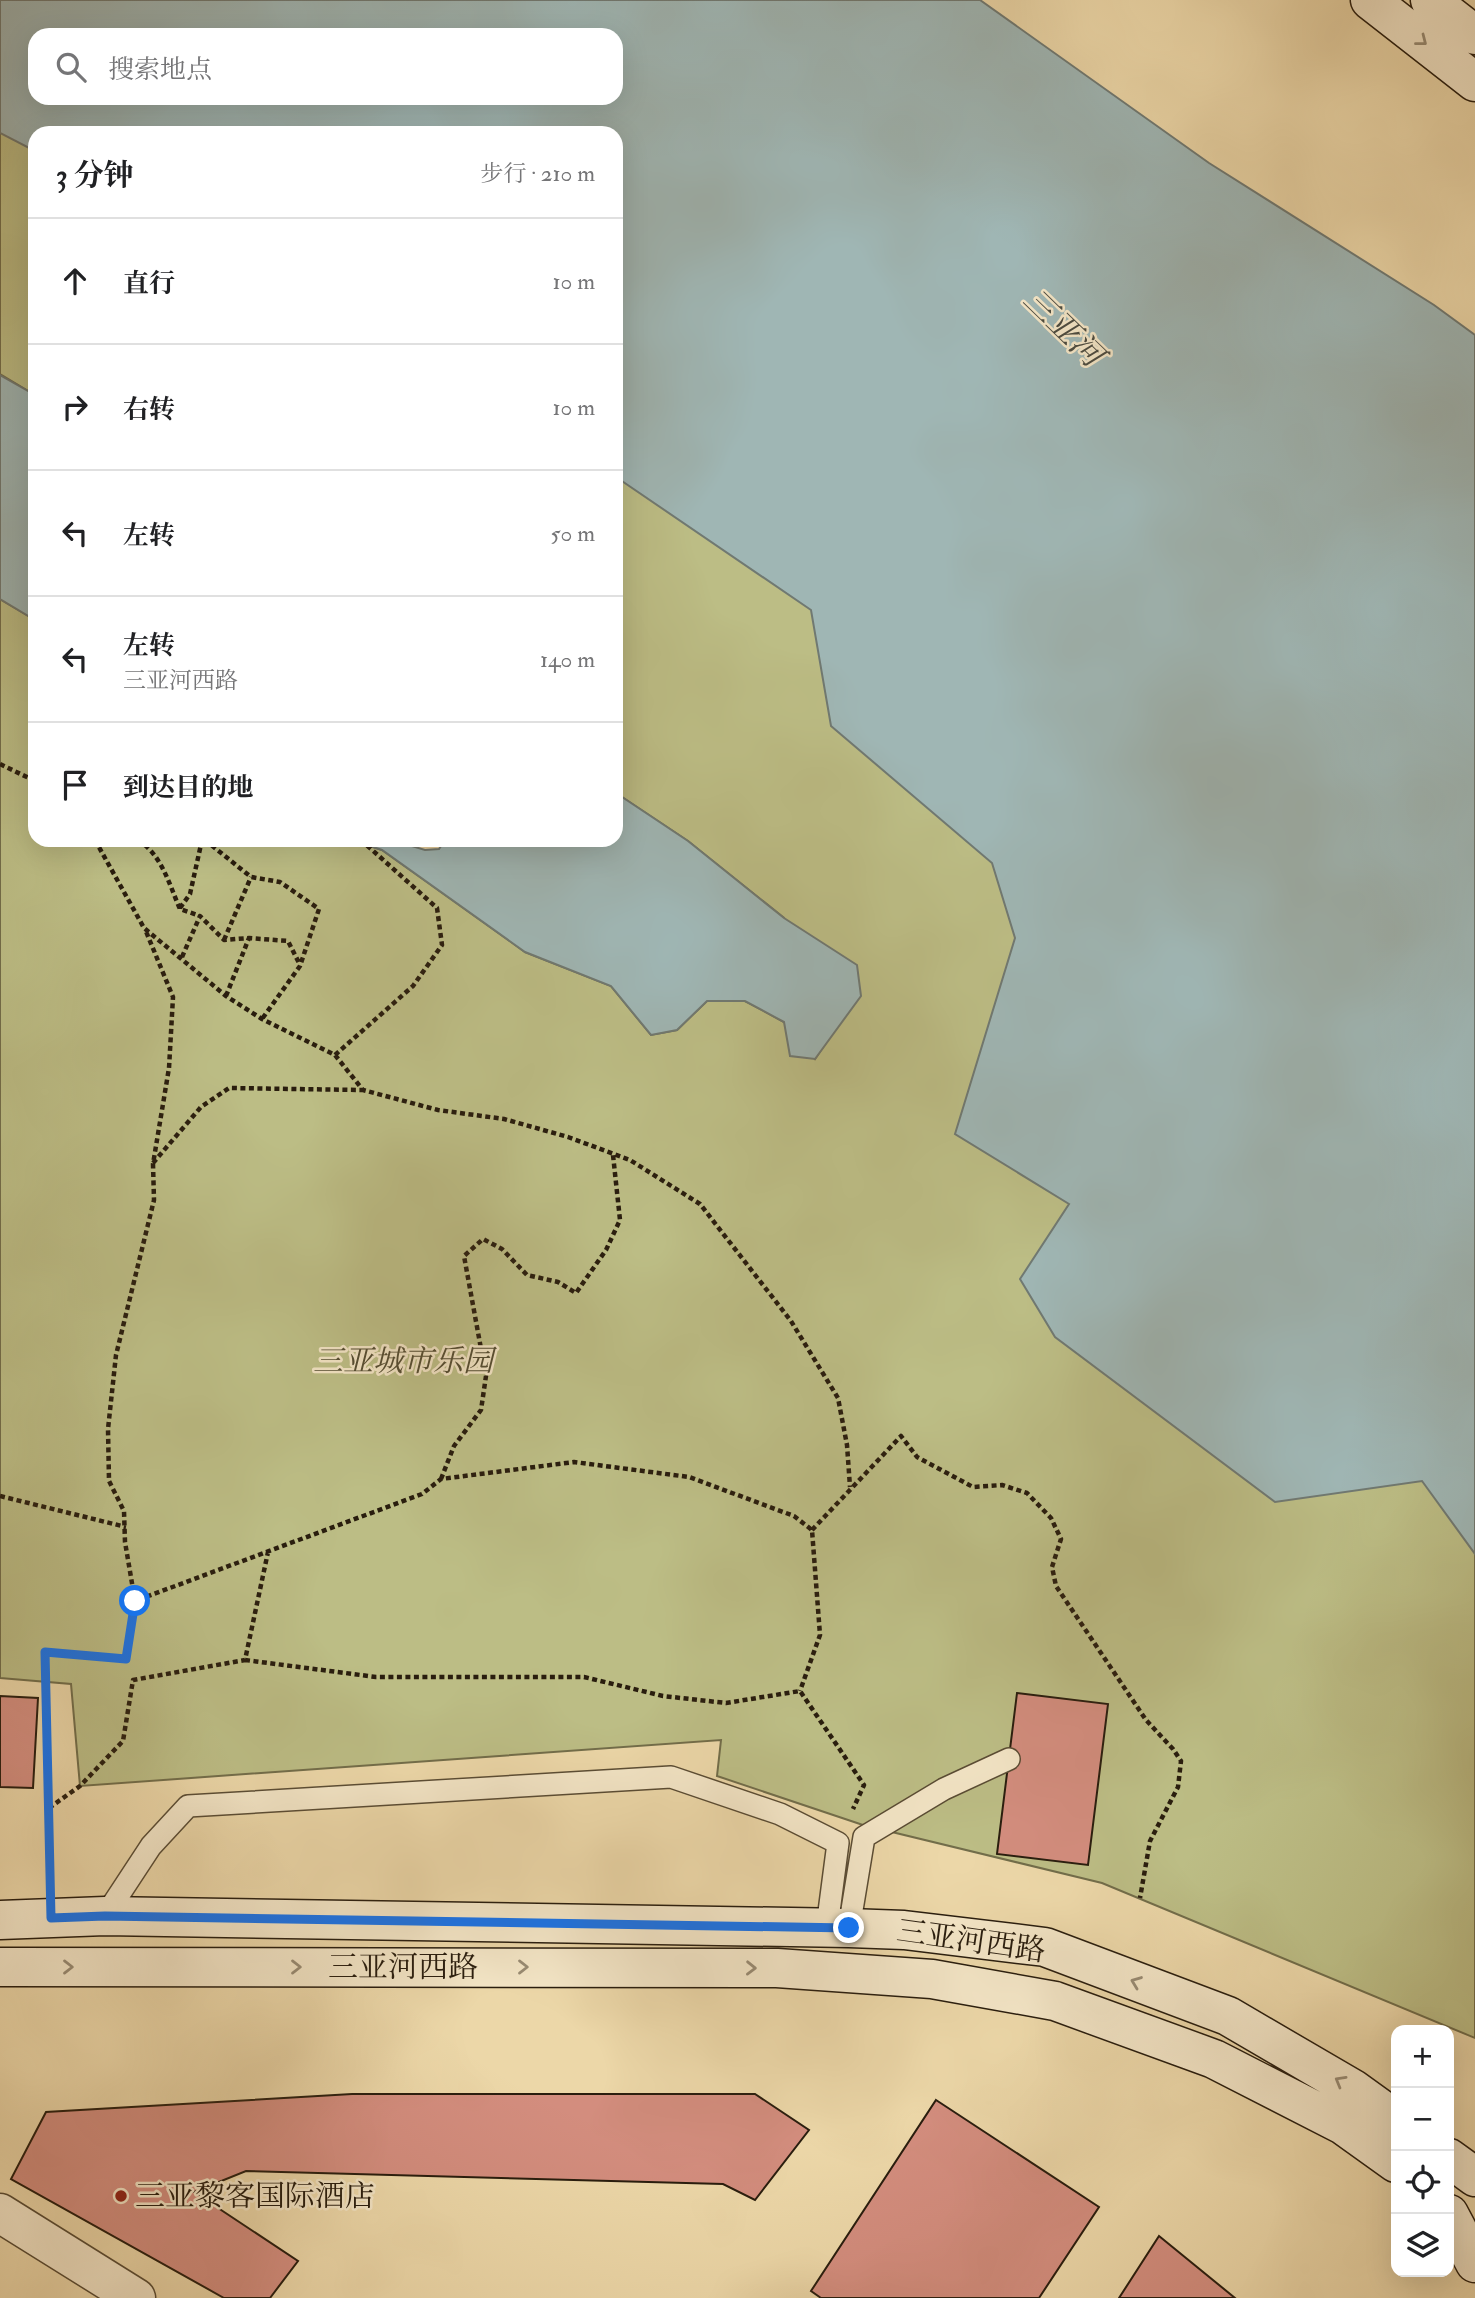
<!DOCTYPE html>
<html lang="zh">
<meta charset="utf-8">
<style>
body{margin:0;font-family:"IM FELL Double Pica","Noto Serif SC",serif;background:#f2f2f2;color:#202124}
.controls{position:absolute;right:21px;bottom:21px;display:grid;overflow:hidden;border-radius:14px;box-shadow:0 7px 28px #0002}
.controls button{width:63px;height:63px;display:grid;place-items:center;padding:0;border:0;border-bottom:2px solid #e0e0e0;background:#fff;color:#202124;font:35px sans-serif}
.stop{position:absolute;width:21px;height:21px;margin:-16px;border:5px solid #1a73e8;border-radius:50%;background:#fff}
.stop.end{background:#1a73e8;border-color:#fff;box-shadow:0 2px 7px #0008}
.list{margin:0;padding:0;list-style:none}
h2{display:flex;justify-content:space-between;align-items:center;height:91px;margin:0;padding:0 28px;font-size:30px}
h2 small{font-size:23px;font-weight:400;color:#757577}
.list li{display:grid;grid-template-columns:46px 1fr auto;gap:21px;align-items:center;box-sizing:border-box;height:126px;padding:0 28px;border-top:2px solid #e0e0e0}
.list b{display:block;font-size:26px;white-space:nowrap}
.list p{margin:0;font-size:23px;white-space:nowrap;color:#757577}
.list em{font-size:23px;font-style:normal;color:#757577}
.icon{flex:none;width:38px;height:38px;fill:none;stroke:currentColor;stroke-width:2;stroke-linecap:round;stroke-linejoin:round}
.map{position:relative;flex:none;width:1475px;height:2298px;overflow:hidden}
.search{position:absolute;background:#fff;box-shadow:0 7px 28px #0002;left:28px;top:28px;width:595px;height:77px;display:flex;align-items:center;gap:18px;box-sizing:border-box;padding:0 24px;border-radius:21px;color:#757577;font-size:26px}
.panel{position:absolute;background:#fff;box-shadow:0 7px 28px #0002;left:28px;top:126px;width:595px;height:721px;border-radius:21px}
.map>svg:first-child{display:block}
</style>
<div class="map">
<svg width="1475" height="2298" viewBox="0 0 1475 2298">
<rect width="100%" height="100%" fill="#ecd7a8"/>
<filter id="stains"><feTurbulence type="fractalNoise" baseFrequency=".00286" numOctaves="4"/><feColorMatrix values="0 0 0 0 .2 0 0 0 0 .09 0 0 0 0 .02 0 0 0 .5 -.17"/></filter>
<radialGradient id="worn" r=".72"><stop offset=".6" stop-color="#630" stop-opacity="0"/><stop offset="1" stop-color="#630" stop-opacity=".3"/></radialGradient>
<path fill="#bcbd85" stroke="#726d4a" stroke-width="2" d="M 0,104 L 35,133 L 35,395 L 0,374 Z
M 616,455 L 822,593 L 1000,847 L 1393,1459 L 1475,1515 L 1475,2038 L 1102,1883 L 863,1825 L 717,1776 L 721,1740 L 80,1786 L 71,1684 L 0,1678 L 0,599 L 35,620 L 35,840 L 352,840 L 382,850 L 525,952 L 611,986 L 651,1035 L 677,1030 L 707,1001 L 745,1001 L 784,1022 L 815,1059 L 834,1031 L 784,918 L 688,841 L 616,793 Z"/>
<path fill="#9fb6b4" stroke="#707972" stroke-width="2" fill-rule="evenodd" d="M 0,0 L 980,0 L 1209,163 L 1434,305 L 1475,335 L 1475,1554 L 1422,1481 L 1275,1502 L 1055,1337 L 1020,1279 L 1069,1204 L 955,1134 L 1015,938 L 992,863 L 831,726 L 811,610 L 616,477 L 616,133 L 35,133 L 35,151 L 0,133 ZM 616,35 L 616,98 L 35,98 L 35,35 Z
M 0,375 L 35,395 L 35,620 L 0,599 Z
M 616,793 L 688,841 L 784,918 L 857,965 L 861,996 L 815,1059 L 790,1056 L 784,1022 L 745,1001 L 707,1001 L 677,1030 L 651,1035 L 611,986 L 525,952 L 382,850 L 352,840 L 392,840 L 425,850 L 439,849 L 445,840 L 616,840 Z"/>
<path fill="#d38d7e" stroke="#291d0e" stroke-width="2" d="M 1017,1693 L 1108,1704 L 1088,1865 L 997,1854 Z
M 0,1696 L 38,1698 L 33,1788 L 0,1787 Z
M 352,2094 L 755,2094 L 809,2130 L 755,2200 L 723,2184 L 246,2171 L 194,2192 L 298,2261 L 270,2298 L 224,2298 L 11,2179 L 46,2112 Z
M 936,2100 L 1099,2207 L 1039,2298 L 821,2298 L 811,2291 Z
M 1159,2236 L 1235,2298 L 1119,2298 Z"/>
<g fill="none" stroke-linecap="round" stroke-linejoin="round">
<defs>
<path id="service" d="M 105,1916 L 151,1846 L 188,1806 L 671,1777 L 780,1814 L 838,1843 L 827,1927
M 849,1928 L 864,1837 L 944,1789 L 1009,1759"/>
<path id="minor" d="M 0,2213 L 136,2298"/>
<path id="secondary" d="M 1370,0 L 1475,82
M 1430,0 L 1475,35
M 0,1920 L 105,1916 L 849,1928 L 904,1930 L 1045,1947 L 1228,2016 L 1353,2089 L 1396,2120
M 0,1967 L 777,1968 L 932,1979 L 1055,2001 L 1214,2059 L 1343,2125 L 1396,2163
M 1449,2158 L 1475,2177
M 1449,2214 L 1475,2263"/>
</defs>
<use href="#service" stroke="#5a4c34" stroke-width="24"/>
<use href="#minor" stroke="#5a4c34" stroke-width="41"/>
<use href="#secondary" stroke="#291d0e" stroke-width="41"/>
<path stroke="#291d0e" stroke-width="4.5" stroke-dasharray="5 3.5" stroke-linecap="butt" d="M 0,764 L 35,781
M 95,840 L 144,928 L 226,996 L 262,1019 L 335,1055 L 363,1090 L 438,1110 L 504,1119 L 568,1137 L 630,1160 L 700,1204 L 791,1321 L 838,1398 L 847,1445 L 850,1487
M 138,840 C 162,855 169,884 180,909 L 200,916
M 205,840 L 251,877 L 280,882 L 319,909 L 300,966 L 262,1019
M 180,908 L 190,894 L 202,840
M 224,940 L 251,877
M 182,957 L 200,916 L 224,940 L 249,938 L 288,941 L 300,965
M 226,996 L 249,938
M 335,1055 L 413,986 L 442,945 L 437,908 L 361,840
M 153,1163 L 201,1107 L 229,1088 L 363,1090
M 441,1479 L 454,1446 L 481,1410 L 486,1376 L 464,1256 L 483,1239 L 502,1249 L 527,1275 L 558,1282 L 576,1293 L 606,1250 L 620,1220 L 613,1155
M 0,1496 L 126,1527
M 812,1530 L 901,1436 L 917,1457 L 973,1487 L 1002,1485 L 1027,1493 L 1051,1518 L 1061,1539 L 1052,1567 L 1056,1586 L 1146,1720 L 1173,1749 L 1181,1761 L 1178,1787 L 1150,1841 L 1140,1898
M 135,1601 L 125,1542 L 124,1511 L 109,1481 L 108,1429 L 116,1355 L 154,1200 L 153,1164 L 169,1068 L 173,997 L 145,929
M 245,1660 L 376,1677 L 584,1677 L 663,1696 L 726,1703 L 800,1691 L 864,1785 L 853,1809
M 49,1808 L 80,1786 L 123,1741 L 133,1680 L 245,1660 L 268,1552
M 51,1882 L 45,1652 L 126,1659 L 135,1601 L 422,1494 L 441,1479 L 574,1462 L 689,1477 L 794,1516 L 812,1530 L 820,1635 L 800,1691"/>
<use href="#service" stroke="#f3e5c6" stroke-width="21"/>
<use href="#minor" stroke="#f3e5c6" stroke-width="38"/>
<use href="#secondary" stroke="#f3e5c6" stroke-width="38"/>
</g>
<defs><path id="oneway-chevron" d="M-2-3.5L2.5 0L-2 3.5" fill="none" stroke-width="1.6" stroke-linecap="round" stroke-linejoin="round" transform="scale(1.75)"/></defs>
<g stroke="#988b73">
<use href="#oneway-chevron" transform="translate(1422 41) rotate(38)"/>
<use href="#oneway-chevron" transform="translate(68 1967)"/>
<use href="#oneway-chevron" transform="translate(296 1967)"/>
<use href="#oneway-chevron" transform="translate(523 1967)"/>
<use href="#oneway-chevron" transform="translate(751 1968) rotate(1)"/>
<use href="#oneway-chevron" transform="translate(1136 1982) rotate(-159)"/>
<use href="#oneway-chevron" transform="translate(1340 2081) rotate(-150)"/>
</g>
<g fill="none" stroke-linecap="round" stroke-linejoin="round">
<path stroke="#1a73e8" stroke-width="9" d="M 135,1601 L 126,1659 L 45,1652 L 51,1918 L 105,1916 L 849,1928"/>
</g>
<circle fill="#8f2418" stroke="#f3e5c6" stroke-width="2.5" cx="121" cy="2196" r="7"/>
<g text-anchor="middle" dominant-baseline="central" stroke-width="5" stroke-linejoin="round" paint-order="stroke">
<g font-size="30" font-style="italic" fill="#554d32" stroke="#f3e5c6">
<text x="403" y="1361">三亚城市乐园</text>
</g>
<g font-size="30" fill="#291d0e" stroke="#f3e5c6">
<text transform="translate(971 1941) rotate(8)">三亚河西路</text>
<text x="403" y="1967">三亚河西路</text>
</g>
<g font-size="30" fill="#291d0e" stroke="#f3e5c6" text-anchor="start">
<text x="135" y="2196">三亚黎客国际酒店</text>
</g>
<g font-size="32" font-style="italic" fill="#4c4b40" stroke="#f3e5c6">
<text transform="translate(1063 328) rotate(44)">三亚河</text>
</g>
</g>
<rect width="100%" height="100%" filter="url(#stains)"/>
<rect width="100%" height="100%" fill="url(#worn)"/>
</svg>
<div class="controls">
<button>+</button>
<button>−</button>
<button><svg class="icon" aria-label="locate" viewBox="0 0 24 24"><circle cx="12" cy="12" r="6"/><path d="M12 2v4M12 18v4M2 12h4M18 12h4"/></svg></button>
<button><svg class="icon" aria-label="layers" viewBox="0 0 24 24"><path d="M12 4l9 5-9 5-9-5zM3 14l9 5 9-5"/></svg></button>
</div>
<div class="stop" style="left:135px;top:1601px"></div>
<div class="stop end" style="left:849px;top:1928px"></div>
<div class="search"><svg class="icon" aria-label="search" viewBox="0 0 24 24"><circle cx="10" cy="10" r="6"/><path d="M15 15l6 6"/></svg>搜索地点</div>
<section class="panel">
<h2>3 分钟<small>步行 · 210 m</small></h2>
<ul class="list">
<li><svg class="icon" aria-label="ahead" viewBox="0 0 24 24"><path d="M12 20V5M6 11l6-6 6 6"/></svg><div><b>直行</b></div><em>10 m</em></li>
<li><svg class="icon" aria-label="right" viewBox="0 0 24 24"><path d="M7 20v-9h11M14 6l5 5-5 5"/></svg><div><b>右转</b></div><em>10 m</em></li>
<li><svg class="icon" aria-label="left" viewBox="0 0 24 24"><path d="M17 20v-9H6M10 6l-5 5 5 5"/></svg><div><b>左转</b></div><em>50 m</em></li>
<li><svg class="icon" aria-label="left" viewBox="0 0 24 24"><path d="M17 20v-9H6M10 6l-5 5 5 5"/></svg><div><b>左转</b><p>三亚河西路</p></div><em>140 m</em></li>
<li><svg class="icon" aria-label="arrive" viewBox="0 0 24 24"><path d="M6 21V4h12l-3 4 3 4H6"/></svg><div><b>到达目的地</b></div></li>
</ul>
</section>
</div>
